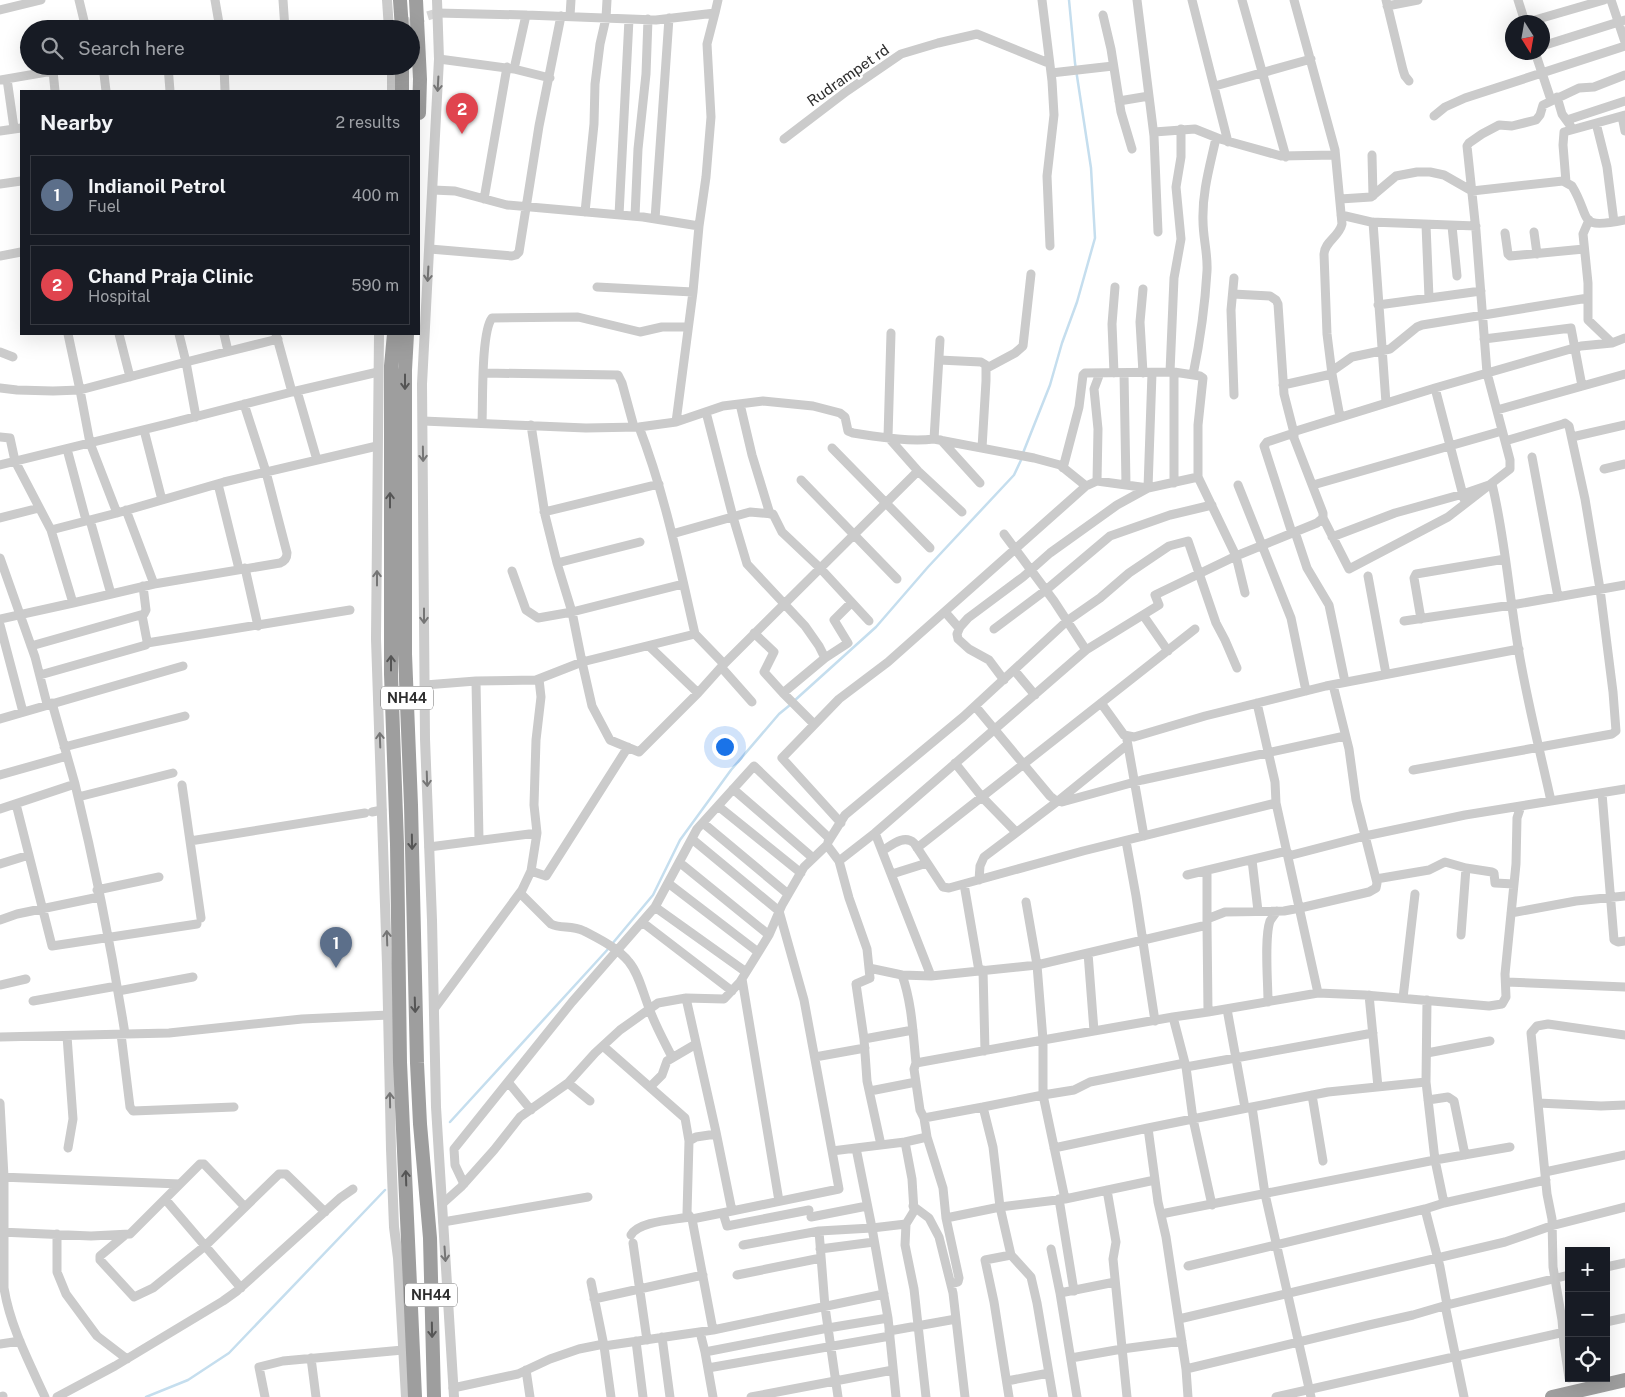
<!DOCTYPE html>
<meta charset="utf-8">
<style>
body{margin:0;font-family:"Public Sans",sans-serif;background:#242831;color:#f1f3f6}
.controls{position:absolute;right:15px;bottom:15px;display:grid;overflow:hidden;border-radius:0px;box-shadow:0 5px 20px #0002}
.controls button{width:45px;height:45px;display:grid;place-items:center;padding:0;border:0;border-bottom:1px solid #363941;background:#171b24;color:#f1f3f6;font:25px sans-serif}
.compass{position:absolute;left:1505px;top:15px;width:45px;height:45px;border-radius:50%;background:#171b24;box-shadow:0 5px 20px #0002;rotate:169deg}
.you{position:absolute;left:724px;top:746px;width:18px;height:18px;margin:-12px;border:4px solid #fff;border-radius:50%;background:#1a73e8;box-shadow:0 0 0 8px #1a73e833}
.badge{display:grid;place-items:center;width:32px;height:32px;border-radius:50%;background:#f22333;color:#fff;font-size:16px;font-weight:700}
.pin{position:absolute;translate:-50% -41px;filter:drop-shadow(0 1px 2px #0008)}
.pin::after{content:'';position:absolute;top:26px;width:18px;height:15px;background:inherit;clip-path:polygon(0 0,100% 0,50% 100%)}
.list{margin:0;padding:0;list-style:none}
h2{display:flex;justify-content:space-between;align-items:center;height:65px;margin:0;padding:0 20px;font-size:21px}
h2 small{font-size:16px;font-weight:400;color:#9ea1a6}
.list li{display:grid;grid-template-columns:32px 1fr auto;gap:15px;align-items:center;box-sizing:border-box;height:80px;margin:0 10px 10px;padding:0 10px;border:1px solid #363941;border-radius:0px}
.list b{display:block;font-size:19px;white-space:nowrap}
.list p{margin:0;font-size:16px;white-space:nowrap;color:#9ea1a6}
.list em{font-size:16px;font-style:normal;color:#9ea1a6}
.icon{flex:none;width:28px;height:28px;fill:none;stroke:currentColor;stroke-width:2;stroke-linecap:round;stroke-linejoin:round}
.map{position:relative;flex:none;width:1625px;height:1397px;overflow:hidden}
.search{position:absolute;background:#171b24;box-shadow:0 5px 20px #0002;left:20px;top:20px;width:400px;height:55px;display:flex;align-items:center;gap:12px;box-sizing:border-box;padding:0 18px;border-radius:28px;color:#9ea1a6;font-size:19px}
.panel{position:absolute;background:#171b24;box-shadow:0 5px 20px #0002;left:20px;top:90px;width:400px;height:245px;border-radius:0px}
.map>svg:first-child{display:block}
</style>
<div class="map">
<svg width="1625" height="1397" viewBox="0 0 1625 1397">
<rect width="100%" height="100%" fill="#fff"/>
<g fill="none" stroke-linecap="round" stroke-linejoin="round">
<path stroke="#c5deee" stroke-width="2.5" d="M 1023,453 L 1050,385 L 1062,343 L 1077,302 L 1095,238 L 1091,168 L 1075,63 L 1069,0
M 794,701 L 876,627 L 928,567 L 1014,475 L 1022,458
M 612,944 L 653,895 L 680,840 L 731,770 L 779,714 L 790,705
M 450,1122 L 609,948
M 146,1397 L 188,1380 L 229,1353 L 385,1190"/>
<path stroke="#d5d5d5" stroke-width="9" stroke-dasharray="9 4.5" stroke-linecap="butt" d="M 389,28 L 437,13"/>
<path stroke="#cbcbcb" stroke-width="9" d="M 79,0 L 86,29
M 215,0 L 220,29
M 283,0 L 285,29
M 1042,0 L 1052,81 L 1054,115 L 1047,176 L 1050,246
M 1137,0 L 1154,136 L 1158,232
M 1192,0 L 1228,142
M 1242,0 L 1286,157
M 1294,0 L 1335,150 L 1342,224 C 1339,237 1325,241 1324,254 L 1327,334 L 1332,374 L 1340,417
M 1386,0 L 1403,70 L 1405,76 L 1409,81
M 1518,0 L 1525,22
M 1611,0 L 1625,42
M 1387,6 L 1418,0
M 0,10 L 41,0
M 437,13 L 526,15 L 656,20 L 715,13 L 718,0
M 1103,15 L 1111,49 L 1121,112 L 1132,149
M 570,16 L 571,0
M 1528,22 L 1604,0
M 1542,46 L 1625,20
M 1535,52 L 1551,100
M 439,59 L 514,69 L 526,15
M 103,66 L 106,91
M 168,66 L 170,91
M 224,66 L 225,91
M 514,69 L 550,78
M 53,71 L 55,91
M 1051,73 L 1113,66
M 7,79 L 14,128
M 0,80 L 82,66
M 1215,86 L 1311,59
M 1557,97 L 1562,114 L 1570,125
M 1119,101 L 1149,96
M 1434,116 L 1445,107 L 1465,98 L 1625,46
M 1622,116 L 1625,131
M 1567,120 L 1625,101
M 1596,123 L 1607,167 L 1614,222
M 0,131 L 21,128
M 1154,132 L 1195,129 L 1220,139 L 1281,156 L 1335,155
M 784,139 L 847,91 L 901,54 L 938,43 L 977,34 L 1046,62
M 1372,155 L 1373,196
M 1566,182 L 1563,145 L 1564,132 L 1625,115
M 0,184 L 21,181
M 433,190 L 455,191 L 507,205 L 643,217 L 699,226 L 706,177 L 711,117 L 707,44 L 715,13
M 484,199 L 507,67
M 1340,199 L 1371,197 L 1396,176 L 1417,172 L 1430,172 L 1444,175 L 1472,191 L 1563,181 L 1572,186 C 1592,219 1576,230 1625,220
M 585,212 L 594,124 L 595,84 L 600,44 L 606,18 L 607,0
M 619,215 L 629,19
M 1341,215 L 1371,222 L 1476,226
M 635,216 L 638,149 L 646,74 L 648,19
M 655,219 L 669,18
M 1589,220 L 1583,234 L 1588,283 L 1588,320 L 1612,343
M 1373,222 L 1386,403
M 1426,225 L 1429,298
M 1452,226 L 1457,276
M 1534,232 L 1537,254
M 1505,233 L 1508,254 L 1510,256 L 1584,249
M 430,249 L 512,256 L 516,255 L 519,252 L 539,126 L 561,16
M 0,256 L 21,252
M 597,287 L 693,292
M 1143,289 L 1140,322 L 1143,373
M 1233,294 L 1270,296 L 1276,300 L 1278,304 L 1284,394 L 1294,433 L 1267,442 L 1264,446 L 1292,533
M 1378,305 L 1481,291
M 891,333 L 888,437 L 918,471 L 962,512
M 68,334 L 80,390 L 90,443 L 117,513
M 119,334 L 130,377
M 179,334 L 186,362 L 278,339
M 224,334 L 228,351
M 276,334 L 292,392
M 1484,339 L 1571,328 L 1582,386
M 0,352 L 13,357
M 939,360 L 981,362 L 986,365 L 986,381 L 982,448
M 987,368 L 1015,353 L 1023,346 L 1031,274
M 1332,371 L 1352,357 L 1390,349 L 1417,327 L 1422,325 L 1588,298
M 1170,372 L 1174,278 L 1181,239 L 1176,187 L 1181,157 L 1181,129
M 1174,372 L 1200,376 L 1203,378 L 1198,425 L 1198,477
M 484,373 L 618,375 L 622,383 L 634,427
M 1114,373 L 1112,324 L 1115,287
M 1124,373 L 1126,485
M 1193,375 C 1200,341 1205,306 1207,271 C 1208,254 1203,238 1203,221 C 1202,192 1210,166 1216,138
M 1283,385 L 1332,374
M 0,388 L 17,390 L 53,391 L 80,390 L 186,362 L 196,417
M 1435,388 L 1464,499
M 297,391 L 317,460
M 1234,395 L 1231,310 L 1234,278
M 740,404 L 752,455 L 770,514
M 1497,410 L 1625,374
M 706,412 L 733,517 L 747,564 L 805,626 L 819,646 L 825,658 L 848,643 L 834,620 L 851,603
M 423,421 L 586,428 L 639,427 L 676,422 L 723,406 L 763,401 L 813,406 L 840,413 L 845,417 L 848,431 L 853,433 C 880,437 908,442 934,439 L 1034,458 L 1060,465 L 1086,486 L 1097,481 L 1148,488 L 1198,477 L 1236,556 L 1155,595 L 1159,605 L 1086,650 L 875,833 L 839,861
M 676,422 L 693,292 L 699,226
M 482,423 C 483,402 481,332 492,318 L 578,317 L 640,332 L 662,327 L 688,327
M 531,425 L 545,515 L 557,563 L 572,612 L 582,662 L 695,634 C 679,564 665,494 639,427
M 144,430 L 162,500
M 0,437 L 10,438 L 15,461 L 51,530 L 117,513 L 224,482 L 377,446
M 1572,437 L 1625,425
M 934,439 L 940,340
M 941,440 L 980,483
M 832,448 L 930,548
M 67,449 L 86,520
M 1532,457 L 1558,597
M 0,465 L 167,424 L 292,392 L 378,372
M 1063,468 L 1079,407 L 1083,375 L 1085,373 L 1174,372 L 1174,483
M 1604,469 L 1625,464
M 801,480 L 897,579
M 1097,481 L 1098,429 L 1094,389 L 1100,373
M 218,484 L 239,569
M 1238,485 L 1291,618 L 1306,691
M 1313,485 L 1502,431
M 126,510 L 154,584
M 544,512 L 659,484
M 0,518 L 39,508
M 1323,518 L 1349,569 L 1448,517 L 1510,469 L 1510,460 L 1487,373 L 1476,231 L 1467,146 L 1469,143 L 1482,134 L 1499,125 L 1512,126 L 1536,120 L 1540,115 L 1543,105 L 1579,88 L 1594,87 L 1625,75
M 90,520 L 111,594
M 51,530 L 73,603
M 1295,532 L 1307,568 L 1329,605 L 1345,682
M 672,534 L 750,512 L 773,514 L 782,532 L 820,568 L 869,621
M 1004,534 L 1054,601 L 1086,650
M 1332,537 L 1395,513 L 1463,494 L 1492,484 C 1504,533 1508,584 1516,634 C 1524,690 1539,746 1551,801
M 0,558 L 35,657 L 47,704
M 557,563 L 640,542
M 245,568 L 258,626
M 512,571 L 526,610 L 538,618 L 572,612 L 683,584
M 1368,576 L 1386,674
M 1245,593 L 1236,556 L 1317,523 L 1323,518 L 1323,513 L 1294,438 L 1294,433 L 1296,431 L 1435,388 L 1581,346 L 1612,343 L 1625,338
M 945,612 L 959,628
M 1143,615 L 1168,651
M 0,619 L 73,603 L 154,584 L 280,563 C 285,561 287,558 287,553 L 266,472 L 244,404
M 1421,619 L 1414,578 L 1416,574 L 1505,559
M 1404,621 L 1512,605 L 1625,585
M 0,625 L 23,712
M 994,629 L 1046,590 L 1110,536 L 1170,515 L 1212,505
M 754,633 L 774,652 L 764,672 L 783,693 L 825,658
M 695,634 L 724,664
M 147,643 L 350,610
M 31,646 L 144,614 L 146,610 L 143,586
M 649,646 L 698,693
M 721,667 L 752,702
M 1014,670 L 1035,695
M 40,675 L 146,645 L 147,641 L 142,615
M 1004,680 L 989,660 L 969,649 L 958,639 L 957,634 L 960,627 L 968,618 L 1023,577 L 1050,553 L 1117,505 L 1148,488 L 1152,373
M 476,681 L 479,840
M 425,685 L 476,681 L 536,680 L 582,662 L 592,706 L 610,740 L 639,752 L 698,693 L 724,664 L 918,471
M 783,693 L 814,724
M 52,703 L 75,784
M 1101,703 L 1124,735 L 1134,737 L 1205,716 L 1326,686 L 1519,649
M 1257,703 L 1275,782 L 1276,803
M 975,706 L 1050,796 L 1055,800 L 1062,802 L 1142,780 L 1345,736
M 0,719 L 183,666
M 1127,740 L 1144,836
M 64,747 L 185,716
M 955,763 L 982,797 L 1016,832
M 1413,770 L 1612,734 L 1616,731 L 1613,692 L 1600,589 L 1585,499 L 1569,426 L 1565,423 L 1563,424 L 1505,441
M 0,775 L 67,756
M 182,785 L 201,918
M 733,789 L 813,858
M 1602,793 L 1614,940 L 1618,942 L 1625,941
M 78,797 L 173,773
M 16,804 L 52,946 L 197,924
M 718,806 L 801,873
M 0,809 L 75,784 C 95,866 112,951 125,1034
M 372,812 L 382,810
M 703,823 L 788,894
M 841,823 L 782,758 L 839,699 L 888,662 L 1086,486
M 875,833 L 931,976
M 692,839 L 779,911 L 804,1000 L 832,1151
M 190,841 L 365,813
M 1126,841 L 1136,896 L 1155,1021
M 828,842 L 845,815 L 963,717 L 1067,621 L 1100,598 L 1129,573 L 1169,546 L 1188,541 L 1216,623 L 1225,640 L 1237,668
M 429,847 L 537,833
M 917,848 L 1195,629
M 882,851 C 892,845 904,834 914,843 L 943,887 L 949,888 L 1083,851 L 1276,803 L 1318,993 L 1208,1012
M 1288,856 L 1365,836 L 1465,815 L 1625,789
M 1252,860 L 1258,911
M 679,862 L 769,935
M 0,864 L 29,855
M 1207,870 L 1207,924
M 531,871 L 546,876 L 628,747
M 892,874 L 927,863
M 1187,875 L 1287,851
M 1376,879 L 1429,870 L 1445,862 L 1466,868 L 1492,872 L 1494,873 L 1495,883 L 1514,884
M 979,880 L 980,866 L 984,857 L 1058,801 L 1127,745
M 668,883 L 758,952
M 964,884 L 979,971
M 97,890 L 159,877
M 520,893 L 551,924 C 561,929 571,925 584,931 C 599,939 618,948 629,962 C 639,974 643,993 649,1008 C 655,1025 664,1041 672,1057
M 1026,902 L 1037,965 L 1207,925 L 1208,1012 L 1173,1017
M 655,907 L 746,972
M 1511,913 L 1576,901 L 1625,896
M 1207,919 L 1225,912 L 1284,911 L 1300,908 L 1369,892 L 1376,888 L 1377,883 L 1356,800 L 1349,749 L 1333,685
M 0,920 L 17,914 L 99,897
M 642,922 L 732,991
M 1461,935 L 1466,868
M 1088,953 L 1094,1031
M 869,968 L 902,975
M 983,970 L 985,1051
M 742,979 L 779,1201
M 1506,982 L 1625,987
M 0,985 L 26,979
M 118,991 L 193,977
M 1318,993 L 1365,995 L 1489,1006 L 1502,1004 L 1506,997 L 1505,974 L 1516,864 L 1517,818 L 1521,806
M 1369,995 L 1378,1087
M 686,998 L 716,1132 L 732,1211 L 692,1219 L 713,1330
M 1403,998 L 1415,894
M 33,1001 L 117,986
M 1268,1002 C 1268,982 1264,938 1270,921 C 1272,918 1275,914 1277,911
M 434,1009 L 522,890 L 531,871 L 537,833 L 534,805 L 536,740 L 541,697 L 539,679
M 1227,1009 L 1245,1108
M 121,1034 L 130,1107 L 133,1111 L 234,1107
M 67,1036 L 73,1119 L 68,1148
M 0,1037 L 169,1033 L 302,1019 L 389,1015
M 864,1039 L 913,1030
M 603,1046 L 685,1118 L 689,1141
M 1427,1053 L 1490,1041
M 815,1057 L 865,1048
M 916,1063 L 914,1069 L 920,1110 L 924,1118
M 1185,1063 L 1090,1082 L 1074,1090 L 1043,1095 L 1043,1040 L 916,1063 C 913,1034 912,1003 902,975 L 931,976 L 1037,965 L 1043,1040 L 1173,1017 L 1186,1067 L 1193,1119 L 1212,1205
M 1186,1067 L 1373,1033
M 508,1082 L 531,1110
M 568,1083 L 590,1101
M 650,1087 L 662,1075 L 667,1061 L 696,1044
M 870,1091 L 916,1082
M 1312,1095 L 1323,1161
M 1428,1100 L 1448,1097 L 1454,1101 L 1465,1155
M 0,1103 L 4,1177 L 4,1288 C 10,1326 29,1362 45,1397
M 1538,1103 L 1601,1106 L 1625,1105
M 983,1107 L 1043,1095 L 1065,1199 L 1000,1207 L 1011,1255 L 985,1260 L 994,1302 L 1009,1397
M 1252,1107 L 1328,1092 L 1426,1082 L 1427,1000
M 1148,1128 L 1252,1107 L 1265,1194 L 1311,1397
M 905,1142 L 927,1137 L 943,1188 L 946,1218 L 1000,1207 L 993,1147 L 983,1107 L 924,1118 L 927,1137
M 1054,1148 L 1148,1128 L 1158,1202 L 1166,1237 L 1186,1369 L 1188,1397
M 1545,1172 L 1625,1155
M 0,1177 L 180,1184 L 130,1234 L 91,1236 L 0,1232
M 180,1184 L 200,1164 L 204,1164 L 245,1207
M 464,1184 L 455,1165 L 454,1149 L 572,1002 L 655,907 L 697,829 L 754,766 L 830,839
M 1107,1190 L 1116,1242 L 1113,1259 L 1127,1397
M 165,1199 L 241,1288
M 1059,1199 L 1074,1291
M 1065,1199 L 1155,1180
M 1444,1203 L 1546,1180
M 442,1204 L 461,1187 L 494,1150 L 520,1117 L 568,1083 L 595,1053 L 620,1030 L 658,1003 L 686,998 L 724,999 L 740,982 L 769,935 L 782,905 L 804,867 L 827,845 L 839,861 L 849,898 L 867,949 L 870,978 L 856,984 L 864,1039 L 867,1081 L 881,1145
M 913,1206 L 929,1218 L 939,1237 L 953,1293 L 965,1397
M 732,1211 L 839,1189 L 832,1151 L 856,1148 L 872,1228 L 906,1224 L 914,1211 L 912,1179 L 905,1142 L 856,1148
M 723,1213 L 727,1226 L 809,1210
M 1161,1214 L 1435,1160 L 1510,1147
M 811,1217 L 867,1206
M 946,1218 L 959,1278 L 958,1282 L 951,1284
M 692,1219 L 687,1213 L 689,1141 L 696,1137 L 716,1134
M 443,1222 L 588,1197
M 906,1224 L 905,1245 L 914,1289 L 926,1397
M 819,1231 L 872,1228 L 888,1318 L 896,1397
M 57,1234 L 57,1272 L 66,1294 L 97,1336 L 127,1359
M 125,1235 L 100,1256 L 100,1260 L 134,1297 L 153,1288 L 205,1246 L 279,1174 L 286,1174 L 325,1212
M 631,1235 C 639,1221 674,1220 689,1217
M 633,1243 L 647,1340
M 743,1245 L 819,1231 L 825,1307 L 838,1397
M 820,1249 L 874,1242
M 1051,1249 L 1060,1293 L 1077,1397
M 1011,1255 L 1031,1277 L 1037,1303 L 1053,1397
M 1188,1266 L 1425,1209
M 1606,1267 L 1625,1263
M 737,1275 L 821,1258
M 591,1282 L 604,1346 L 611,1397
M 1060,1293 L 1115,1282
M 594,1299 L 703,1275
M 1445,1305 L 1464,1397
M 1447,1305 L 1569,1275
M 1179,1319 L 1505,1242 L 1551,1226 L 1625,1207
M 1606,1322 L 1625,1318
M 889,1331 L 956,1319
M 700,1332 L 705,1352
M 662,1337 L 670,1397
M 636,1341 L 643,1397
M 0,1344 L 20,1341
M 604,1346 L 713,1330 L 884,1294
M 311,1358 L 316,1397
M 1071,1358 L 1122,1349 L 1182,1341
M 708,1368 L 890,1336
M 1186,1369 L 1369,1325 L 1413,1315 L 1447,1305 L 1440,1267 L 1425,1209 L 1444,1203 L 1435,1160 L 1426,1082
M 526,1370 L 530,1397
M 1569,1378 L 1564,1344 L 1562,1320 L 1553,1267 L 1552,1219 L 1547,1194 L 1531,1033 L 1537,1026 L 1548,1024 L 1625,1035
M 1007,1381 L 1049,1373
M 453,1388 L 518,1374 L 550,1359 L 579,1349 L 604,1344
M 0,1397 L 3,1396
M 57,1397 L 115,1366 L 223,1301 L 237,1291 L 340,1198 L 353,1189
M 265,1397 L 259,1367 L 283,1361 L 403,1350
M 713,1397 L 705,1352 L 828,1328 L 888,1318
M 751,1397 L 893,1370
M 1276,1397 L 1569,1331"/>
<path stroke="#cbcbcb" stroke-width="10" d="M 387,0 L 389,29
M 437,0 L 439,59 L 422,384 L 425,739 L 432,920 L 436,1107 L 454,1397
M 392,66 L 392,91
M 379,334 L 376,639 L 387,964 L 391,1149 L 394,1227 L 398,1258 L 406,1397"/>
<path stroke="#9e9e9e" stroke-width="14" d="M 400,0 L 402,29
M 416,0 L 420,79 L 419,113
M 402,91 L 402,66
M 394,334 L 391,366 L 391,674 L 397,844 L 400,1062 L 415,1397
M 407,334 L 405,370 L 405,654 L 411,805 L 417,1063 L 420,1124 L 430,1238 L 434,1397
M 1552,1397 L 1625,1380"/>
</g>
<defs><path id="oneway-shaft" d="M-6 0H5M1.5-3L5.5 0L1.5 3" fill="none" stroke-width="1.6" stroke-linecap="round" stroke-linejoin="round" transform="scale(1.25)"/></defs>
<g stroke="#757575">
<use href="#oneway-shaft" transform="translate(438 84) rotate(93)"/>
<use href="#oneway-shaft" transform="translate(428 274) rotate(93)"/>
<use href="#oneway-shaft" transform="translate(423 454) rotate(89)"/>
<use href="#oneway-shaft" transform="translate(377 578) rotate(-90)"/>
<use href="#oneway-shaft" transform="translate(424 616) rotate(90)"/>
<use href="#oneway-shaft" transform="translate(380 740) rotate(-92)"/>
<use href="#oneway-shaft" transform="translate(427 779) rotate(88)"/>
<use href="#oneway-shaft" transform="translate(387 938) rotate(-92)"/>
<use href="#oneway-shaft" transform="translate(390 1100) rotate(-91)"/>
<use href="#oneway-shaft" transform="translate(445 1254) rotate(86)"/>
</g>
<g stroke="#555">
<use href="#oneway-shaft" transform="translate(405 382) rotate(90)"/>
<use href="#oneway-shaft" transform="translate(390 500) rotate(-90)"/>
<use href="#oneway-shaft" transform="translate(391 663) rotate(-90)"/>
<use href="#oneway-shaft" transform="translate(412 842) rotate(89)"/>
<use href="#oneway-shaft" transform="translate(415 1005) rotate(88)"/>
<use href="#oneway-shaft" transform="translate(406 1178) rotate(-92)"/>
<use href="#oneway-shaft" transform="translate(432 1330) rotate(89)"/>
</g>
<g text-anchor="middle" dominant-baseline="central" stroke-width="5" stroke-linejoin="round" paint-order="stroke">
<g fill="#fff" stroke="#6d6d6d" stroke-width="1">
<rect x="381" y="686.5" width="52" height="23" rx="4"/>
<rect x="405" y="1283.5" width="52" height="23" rx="4"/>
</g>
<g font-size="14" font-weight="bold" fill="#2e2e2e">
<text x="407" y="698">NH44</text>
<text x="431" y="1295">NH44</text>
</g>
<g font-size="15" fill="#2e2e2e" stroke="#fff">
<text transform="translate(848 75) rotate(-35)">Rudrampet rd</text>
</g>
</g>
</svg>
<div class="controls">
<button>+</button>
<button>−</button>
<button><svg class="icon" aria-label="locate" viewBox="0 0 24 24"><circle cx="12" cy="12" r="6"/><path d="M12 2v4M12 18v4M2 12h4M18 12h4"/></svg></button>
</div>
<svg class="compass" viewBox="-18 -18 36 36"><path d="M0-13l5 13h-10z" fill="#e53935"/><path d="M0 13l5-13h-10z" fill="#9ea1a6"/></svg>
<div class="you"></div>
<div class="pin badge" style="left:336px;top:968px;background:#5c6f8a">1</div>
<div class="pin badge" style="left:462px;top:134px;background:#e0444e">2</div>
<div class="search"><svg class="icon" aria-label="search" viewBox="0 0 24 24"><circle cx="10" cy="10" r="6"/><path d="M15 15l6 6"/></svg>Search here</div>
<section class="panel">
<h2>Nearby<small>2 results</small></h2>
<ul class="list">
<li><span class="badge" style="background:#5c6f8a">1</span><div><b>Indianoil Petrol</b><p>Fuel</p></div><em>400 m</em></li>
<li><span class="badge" style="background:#e0444e">2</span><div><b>Chand Praja Clinic</b><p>Hospital</p></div><em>590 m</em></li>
</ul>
</section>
</div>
